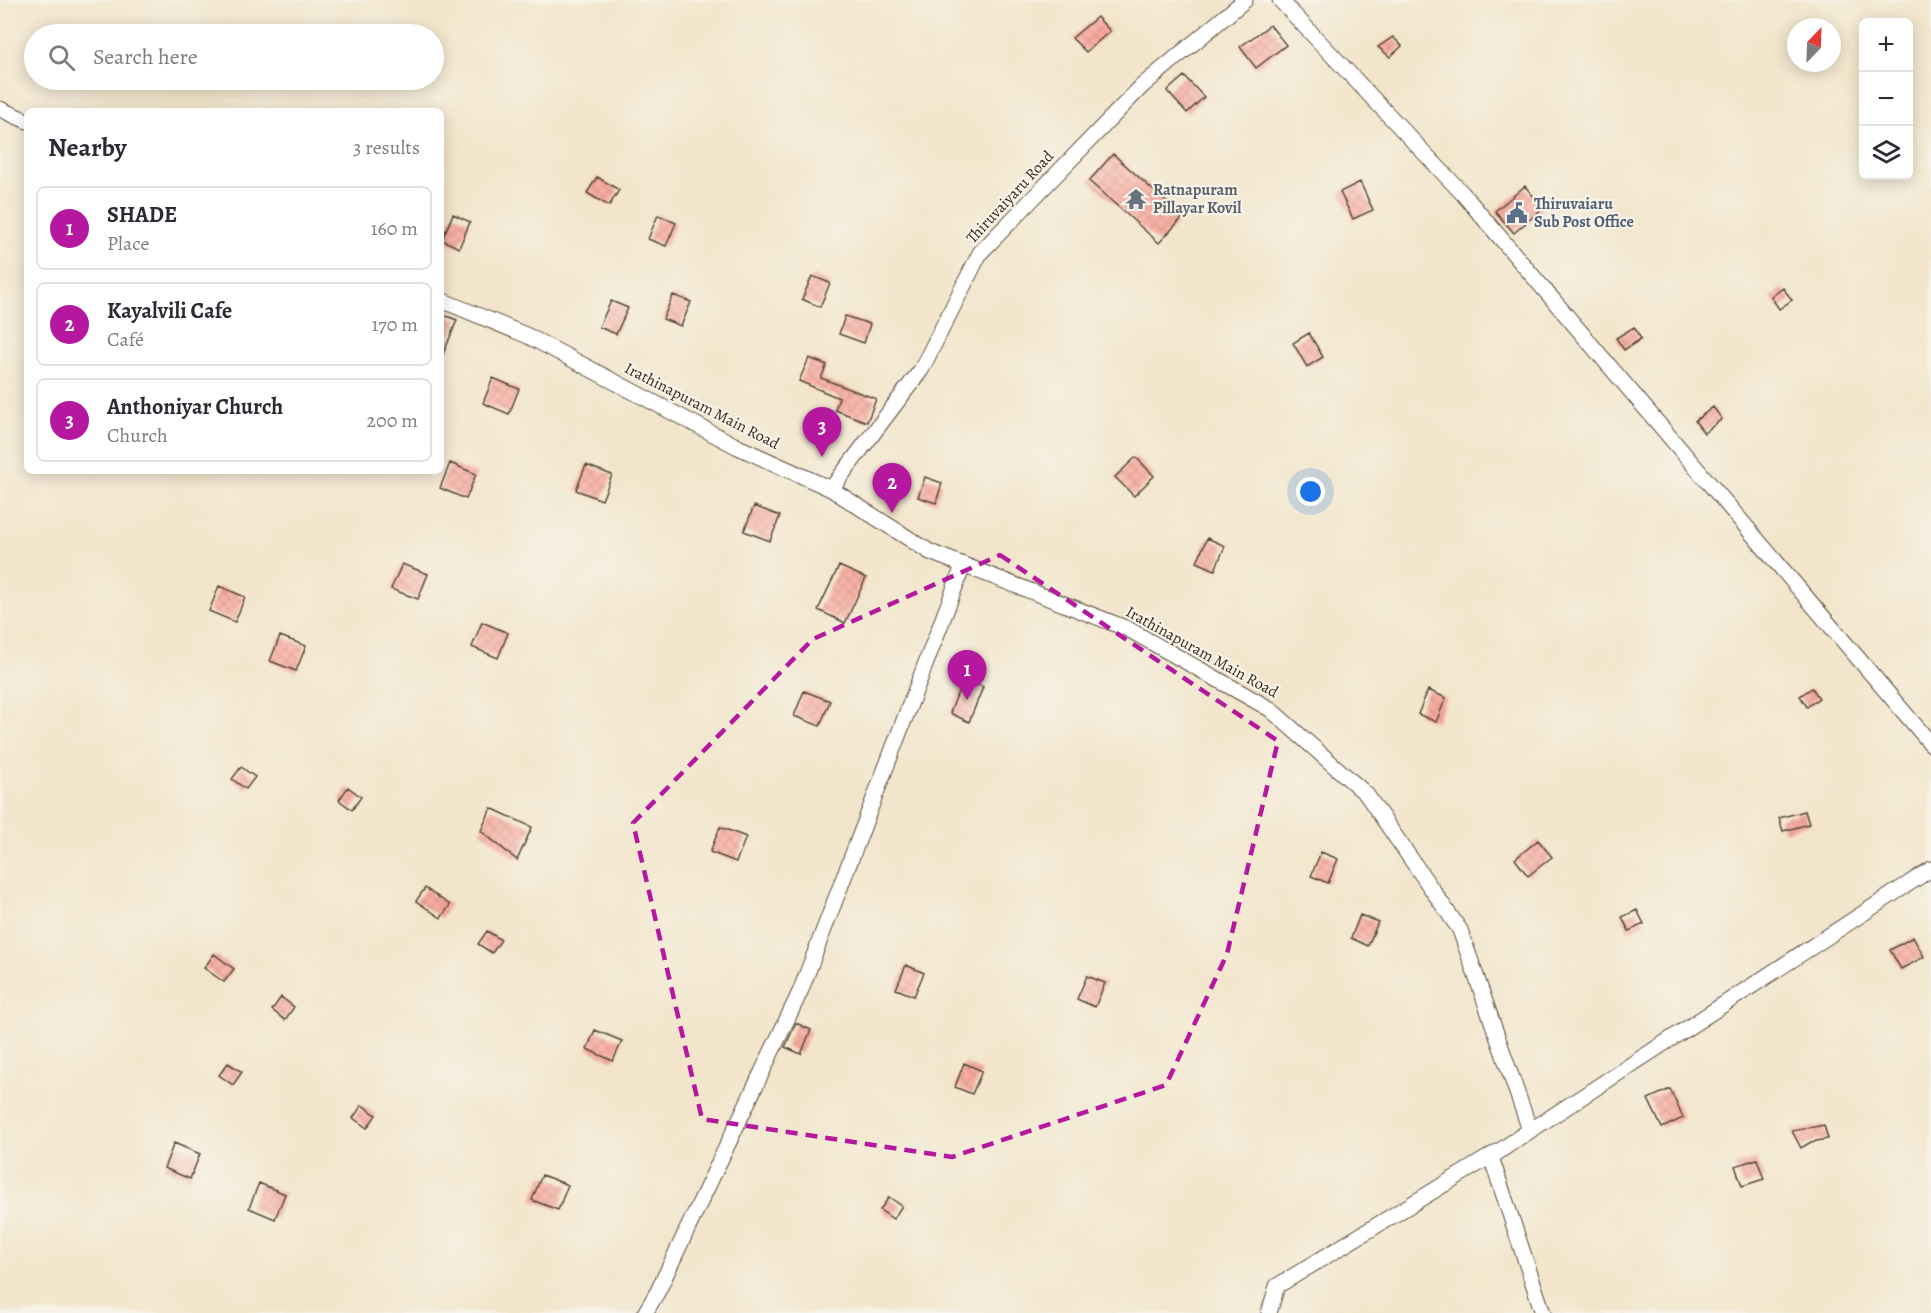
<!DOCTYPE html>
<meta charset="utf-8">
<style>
body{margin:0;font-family:Alegreya,serif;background:#f2f2f3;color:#2b2b33}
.controls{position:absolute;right:18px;top:18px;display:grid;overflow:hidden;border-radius:9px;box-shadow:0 3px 15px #0003}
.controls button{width:54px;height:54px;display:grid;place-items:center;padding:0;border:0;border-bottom:2px solid #e1e1e2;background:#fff;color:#2b2b33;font:30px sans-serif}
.compass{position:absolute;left:1787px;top:18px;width:54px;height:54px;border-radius:50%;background:#fff;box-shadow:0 3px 15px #0003;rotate:23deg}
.you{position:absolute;left:1311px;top:492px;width:21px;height:21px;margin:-15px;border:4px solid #fff;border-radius:50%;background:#1a73e8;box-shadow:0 0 0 9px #1a73e833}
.badge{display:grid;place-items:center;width:39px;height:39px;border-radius:50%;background:#b5179e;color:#fff;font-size:20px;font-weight:700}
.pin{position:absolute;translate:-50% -50px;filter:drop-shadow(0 2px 3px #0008)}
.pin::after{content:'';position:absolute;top:32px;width:21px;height:18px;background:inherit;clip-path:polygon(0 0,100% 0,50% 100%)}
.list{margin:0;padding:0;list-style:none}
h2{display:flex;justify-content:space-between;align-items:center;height:78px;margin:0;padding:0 24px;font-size:26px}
h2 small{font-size:20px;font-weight:400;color:#7c7c81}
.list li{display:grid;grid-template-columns:39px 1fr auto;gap:18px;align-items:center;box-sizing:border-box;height:84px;margin:0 12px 12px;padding:0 12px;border:2px solid #e1e1e2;border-radius:9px}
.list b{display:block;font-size:22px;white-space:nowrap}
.list p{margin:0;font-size:20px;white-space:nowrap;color:#7c7c81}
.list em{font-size:20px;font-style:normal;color:#7c7c81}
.icon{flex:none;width:33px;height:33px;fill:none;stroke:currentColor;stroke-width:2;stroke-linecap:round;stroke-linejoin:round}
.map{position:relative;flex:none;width:1931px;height:1313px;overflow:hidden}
.search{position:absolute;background:#fff;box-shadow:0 3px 15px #0003;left:24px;top:24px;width:420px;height:66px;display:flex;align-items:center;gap:15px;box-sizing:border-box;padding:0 21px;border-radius:33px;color:#7c7c81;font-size:22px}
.panel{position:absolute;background:#fff;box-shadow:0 3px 15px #0003;left:24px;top:108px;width:420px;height:366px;border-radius:9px}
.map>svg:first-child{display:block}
</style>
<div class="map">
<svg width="1931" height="1313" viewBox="0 0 1931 1313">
<defs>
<pattern id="building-cross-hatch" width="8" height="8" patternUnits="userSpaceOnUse" patternTransform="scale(1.5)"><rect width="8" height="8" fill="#f9aca0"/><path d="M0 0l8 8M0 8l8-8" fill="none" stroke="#d69489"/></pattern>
</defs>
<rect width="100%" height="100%" fill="#f7f3e8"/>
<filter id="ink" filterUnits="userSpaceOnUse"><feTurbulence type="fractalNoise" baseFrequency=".0167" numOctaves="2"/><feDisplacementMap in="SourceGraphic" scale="12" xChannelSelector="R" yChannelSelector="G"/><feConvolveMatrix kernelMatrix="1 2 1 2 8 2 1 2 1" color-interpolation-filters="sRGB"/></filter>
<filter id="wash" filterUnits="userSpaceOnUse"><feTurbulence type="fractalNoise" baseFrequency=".008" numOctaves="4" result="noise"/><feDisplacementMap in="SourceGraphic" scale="24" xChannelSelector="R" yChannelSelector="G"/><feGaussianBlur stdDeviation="1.35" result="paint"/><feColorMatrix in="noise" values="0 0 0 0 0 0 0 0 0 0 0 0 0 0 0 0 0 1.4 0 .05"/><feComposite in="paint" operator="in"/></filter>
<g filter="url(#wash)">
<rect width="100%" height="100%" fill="#f2e5cb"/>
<g id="blocks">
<path fill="url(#building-cross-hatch)" d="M 1097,17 L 1110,31 L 1086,52 L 1072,38 Z
M 1270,25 L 1286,45 L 1256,68 L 1240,47 Z
M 1393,37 L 1402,46 L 1390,57 L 1378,47 Z
M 1184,76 L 1204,97 L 1187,113 L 1167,91 Z
M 1113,154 L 1183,217 L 1159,243 L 1089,181 Z
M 597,177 L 619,190 L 609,206 L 587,193 Z
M 1360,182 L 1373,210 L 1353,219 L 1340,192 Z
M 1525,186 L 1543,208 L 1514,233 L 1495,211 Z
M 453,214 L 470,222 L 459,248 L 442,240 Z
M 658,215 L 676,223 L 666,246 L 648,239 Z
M 812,276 L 830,283 L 820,307 L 802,299 Z
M 1783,288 L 1792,300 L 1779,309 L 1771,297 Z
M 673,295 L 691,302 L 681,326 L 663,319 Z
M 611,301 L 628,308 L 616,334 L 599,327 Z
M 441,314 L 457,320 L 442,357 L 441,357 Z
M 845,316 L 870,324 L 864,343 L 839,334 Z
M 1634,327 L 1641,339 L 1624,350 L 1616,338 Z
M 1309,333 L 1323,357 L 1307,367 L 1293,343 Z
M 809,358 L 827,365 L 821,378 L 876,399 L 867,422 L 835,410 L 839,398 L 799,381 Z
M 493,378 L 519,389 L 509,414 L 483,403 Z
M 1713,407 L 1722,419 L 1704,433 L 1695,421 Z
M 1136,457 L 1154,476 L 1134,496 L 1115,477 Z
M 450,463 L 476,474 L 466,499 L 440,488 Z
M 586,465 L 612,475 L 602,500 L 576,490 Z
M 925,477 L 942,483 L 936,503 L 918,497 Z
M 754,506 L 780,516 L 770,541 L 744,531 Z
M 1207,538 L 1225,546 L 1215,570 L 1197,562 Z
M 402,564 L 428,574 L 418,599 L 391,589 Z
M 839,566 L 866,578 L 845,623 L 818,610 Z
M 219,586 L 245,597 L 235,622 L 209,611 Z
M 482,622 L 508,633 L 498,658 L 472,647 Z
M 280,636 L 306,646 L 296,671 L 270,661 Z
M 971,681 L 983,687 L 969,722 L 950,713 L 961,684 L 969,686 Z
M 1812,688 L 1819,698 L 1807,707 L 1800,696 Z
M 1428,690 L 1446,698 L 1436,722 L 1418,714 Z
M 804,691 L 830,701 L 820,726 L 794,716 Z
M 241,767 L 255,777 L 246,789 L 232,779 Z
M 348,787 L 361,797 L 352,810 L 339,800 Z
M 491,808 L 532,827 L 517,860 L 481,831 Z
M 1805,811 L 1809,824 L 1783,831 L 1779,818 Z
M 720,827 L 746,837 L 736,862 L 710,852 Z
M 1538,840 L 1552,857 L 1528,876 L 1515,859 Z
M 1321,852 L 1338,859 L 1328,883 L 1311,876 Z
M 425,888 L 450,905 L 441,918 L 416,901 Z
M 1637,910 L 1644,924 L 1629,931 L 1622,917 Z
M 1360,915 L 1378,922 L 1368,946 L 1351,938 Z
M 487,931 L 501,940 L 492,953 L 478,944 Z
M 1913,937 L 1924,957 L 1901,969 L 1890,950 Z
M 214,954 L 234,969 L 224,982 L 204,968 Z
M 906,965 L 924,973 L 914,996 L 896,989 Z
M 1087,976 L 1105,983 L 1095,1007 L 1077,999 Z
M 281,997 L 294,1007 L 285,1020 L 272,1010 Z
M 796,1023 L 811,1030 L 801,1054 L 785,1047 Z
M 595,1030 L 622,1041 L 613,1061 L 587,1049 Z
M 228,1063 L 242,1072 L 233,1085 L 219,1075 Z
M 964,1063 L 982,1071 L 972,1094 L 955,1087 Z
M 1670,1089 L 1683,1118 L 1662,1128 L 1648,1099 Z
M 362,1105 L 376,1115 L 367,1128 L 353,1118 Z
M 1824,1125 L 1828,1139 L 1811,1142 L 1801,1148 L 1792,1131 Z
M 174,1143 L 200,1154 L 190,1179 L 164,1168 Z
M 1757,1159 L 1764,1179 L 1742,1186 L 1735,1166 Z
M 542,1175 L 568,1185 L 558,1210 L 532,1200 Z
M 259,1183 L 285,1194 L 275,1219 L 249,1208 Z
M 889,1197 L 902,1206 L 893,1219 L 880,1210 Z"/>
</g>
</g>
<g filter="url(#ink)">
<use href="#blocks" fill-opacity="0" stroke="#564638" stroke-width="1.5"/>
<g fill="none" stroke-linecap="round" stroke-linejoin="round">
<defs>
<path id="street" d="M 1280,0 L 1463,194 L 1931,744
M 0,109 L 27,121
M 441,300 L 528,336 L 738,447 L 831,489 L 930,552 L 1128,629 L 1270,709 L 1366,794 L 1460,930 L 1530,1130 L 1491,1157 L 1543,1313
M 831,489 L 921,370 L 980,253 L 1142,86 L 1245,0
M 1522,1136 L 1931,869
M 645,1313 L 658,1291 L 800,992 L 963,566
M 1269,1313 L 1277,1286 L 1499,1151"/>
</defs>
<use href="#street" stroke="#564638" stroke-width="17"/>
<use href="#street" stroke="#fff" stroke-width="15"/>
</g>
</g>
<path fill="none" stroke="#b5179e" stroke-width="4.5" stroke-dasharray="12 8" stroke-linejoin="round" d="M 1000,555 L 1278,741 L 1227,954 L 1166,1085 L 952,1157 L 702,1119 L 633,823 L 813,639 Z"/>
<defs>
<symbol id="temple-bare" viewBox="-9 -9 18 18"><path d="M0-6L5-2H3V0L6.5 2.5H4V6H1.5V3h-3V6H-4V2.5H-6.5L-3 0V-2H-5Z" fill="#6b7280" stroke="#f7f3e8" stroke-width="2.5" paint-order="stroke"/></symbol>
<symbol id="civic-bare" viewBox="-9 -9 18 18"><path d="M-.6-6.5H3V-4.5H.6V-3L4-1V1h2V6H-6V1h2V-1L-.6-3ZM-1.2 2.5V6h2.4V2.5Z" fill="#5c6f8a" stroke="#f7f3e8" stroke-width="2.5" paint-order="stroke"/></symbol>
</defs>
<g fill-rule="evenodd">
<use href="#temple-bare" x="1121" y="184" width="30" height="30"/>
<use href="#civic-bare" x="1502" y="198" width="30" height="30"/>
</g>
<g text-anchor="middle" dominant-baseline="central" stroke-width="4.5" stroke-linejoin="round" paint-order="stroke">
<g font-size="16" font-weight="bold" fill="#5b616d" stroke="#f7f3e8" text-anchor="start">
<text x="1153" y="190">Ratnapuram<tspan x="1153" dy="18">Pillayar Kovil</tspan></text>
</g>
<g font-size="16" fill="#3b2a1e" stroke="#f7f3e8">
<text transform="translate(1010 197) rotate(-47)">Thiruvaiyaru Road</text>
<text transform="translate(702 406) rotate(27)">Irathinapuram Main Road</text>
<text transform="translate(1202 652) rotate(29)">Irathinapuram Main Road</text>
</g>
<g font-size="16" font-weight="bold" fill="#4e5e75" stroke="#f7f3e8" text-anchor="start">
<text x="1534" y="204">Thiruvaiaru<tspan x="1534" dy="18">Sub Post Office</tspan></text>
</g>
</g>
</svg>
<div class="controls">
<button>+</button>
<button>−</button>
<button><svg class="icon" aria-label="layers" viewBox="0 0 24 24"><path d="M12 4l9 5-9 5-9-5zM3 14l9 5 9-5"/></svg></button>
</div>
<svg class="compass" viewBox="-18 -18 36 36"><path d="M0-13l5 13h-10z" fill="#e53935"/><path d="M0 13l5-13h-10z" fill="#7c7c81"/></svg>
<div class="you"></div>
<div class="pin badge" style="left:967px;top:700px">1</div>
<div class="pin badge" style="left:892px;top:513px">2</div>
<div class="pin badge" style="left:822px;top:457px">3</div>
<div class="search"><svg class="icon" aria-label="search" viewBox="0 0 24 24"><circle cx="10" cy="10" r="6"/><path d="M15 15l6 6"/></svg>Search here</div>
<section class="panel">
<h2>Nearby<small>3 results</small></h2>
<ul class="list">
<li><span class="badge">1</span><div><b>SHADE</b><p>Place</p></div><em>160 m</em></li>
<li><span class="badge">2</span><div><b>Kayalvili Cafe</b><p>Café</p></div><em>170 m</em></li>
<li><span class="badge">3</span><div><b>Anthoniyar Church</b><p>Church</p></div><em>200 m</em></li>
</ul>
</section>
</div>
